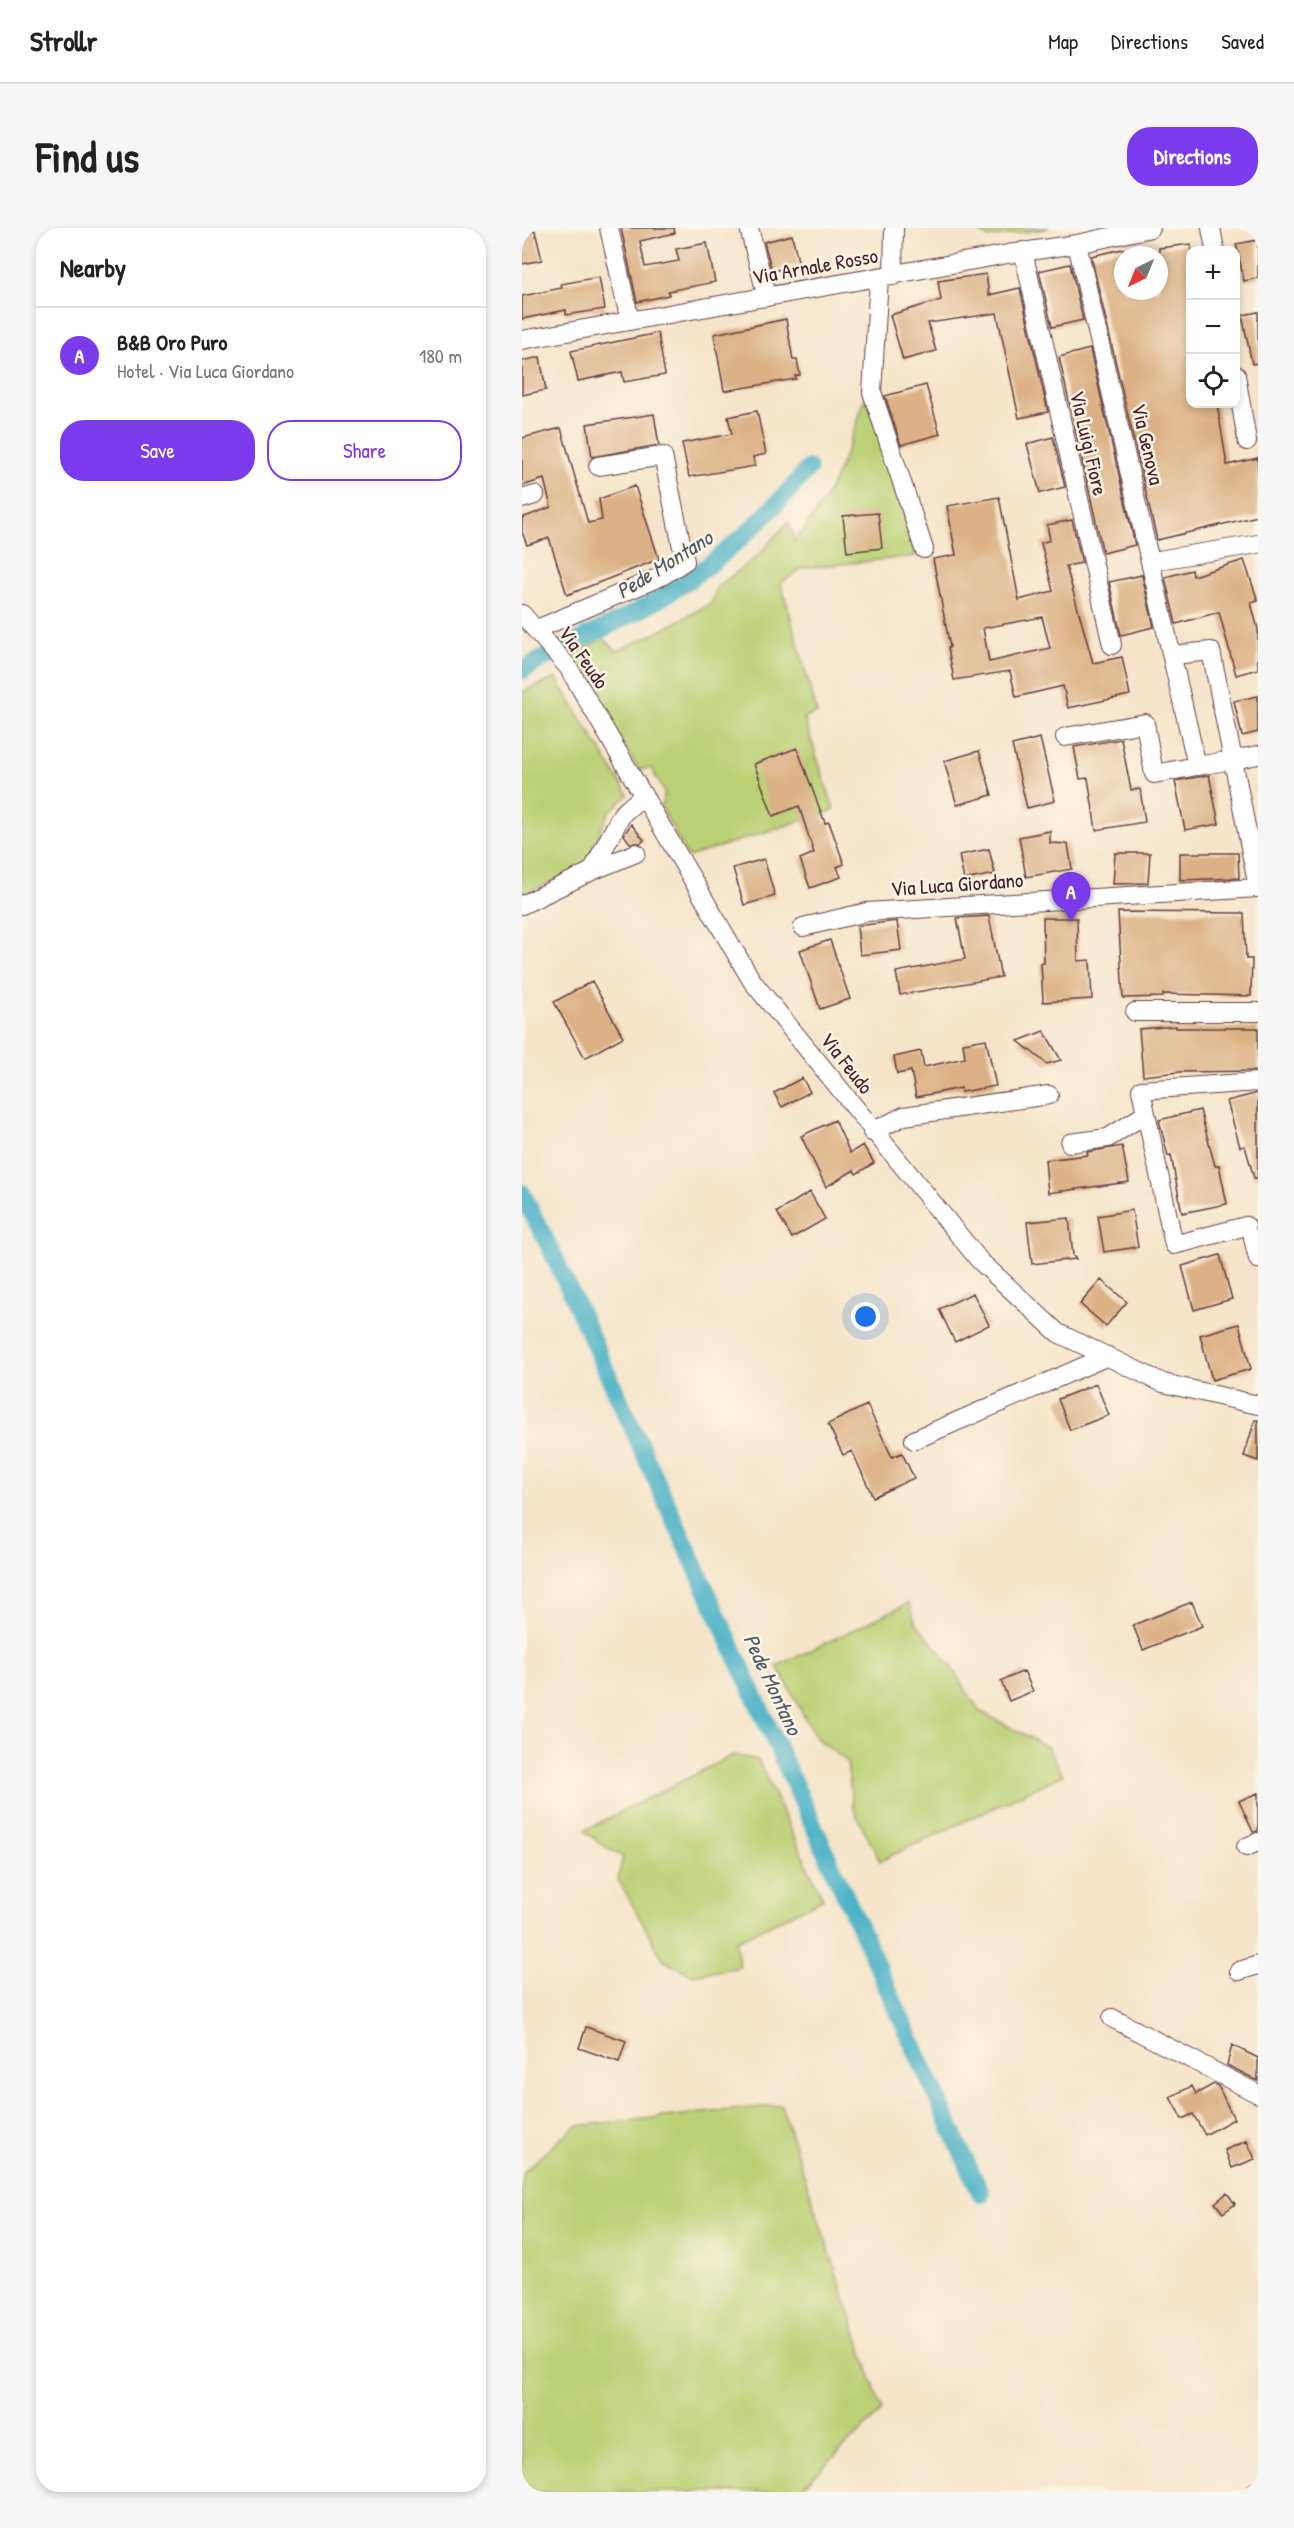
<!DOCTYPE html>
<meta charset="utf-8">
<style>
body{margin:0;font-family:"Patrick Hand",sans-serif;background:#f6f6f6;color:#222}
.controls{position:absolute;right:18px;top:18px;display:grid;overflow:hidden;border-radius:12px;box-shadow:0 3px 9px #0003}
.controls button{width:54px;height:54px;display:grid;place-items:center;padding:0;border:0;border-bottom:2px solid #e0e0e0;background:#fff;color:#222;font:30px sans-serif}
.compass{position:absolute;left:592px;top:18px;width:54px;height:54px;border-radius:50%;background:#fff;box-shadow:0 3px 9px #0003;rotate:223deg}
.you{position:absolute;left:344px;top:1089px;width:21px;height:21px;margin:-15px;border:4px solid #fff;border-radius:50%;background:#1a73e8;box-shadow:0 0 0 9px #1a73e833}
.badge{display:grid;place-items:center;width:39px;height:39px;border-radius:50%;background:#7c3aed;color:#fff;font-size:20px;font-weight:700}
.pin{position:absolute;translate:-50% -50px;filter:drop-shadow(0 2px 3px #0008)}
.pin::after{content:'';position:absolute;top:32px;width:21px;height:18px;background:inherit;clip-path:polygon(0 0,100% 0,50% 100%)}
.list{margin:0;padding:0;list-style:none}
h2{display:flex;justify-content:space-between;align-items:center;height:78px;margin:0;padding:0 24px;font-size:26px}
h2 small{font-size:20px;font-weight:400;color:#767676}
.list li{display:grid;grid-template-columns:39px 1fr auto;gap:18px;align-items:center;box-sizing:border-box;height:96px;padding:0 24px;border-top:2px solid #e0e0e0}
.list b{display:block;font-size:22px;white-space:nowrap}
.list p{margin:0;font-size:20px;white-space:nowrap;color:#767676}
.list em{font-size:20px;font-style:normal;color:#767676}
.actions{display:flex;gap:12px;padding:18px 24px}
.actions a{flex:1;padding:14px 0;border:2px solid #7c3aed;border-radius:24px;text-align:center;font-size:21px;color:#7c3aed}
.actions .main{background:#7c3aed;color:#fff}
.icon{flex:none;width:33px;height:33px;fill:none;stroke:currentColor;stroke-width:2;stroke-linecap:round;stroke-linejoin:round}
.map{position:relative;flex:none;width:736px;height:2264px;overflow:hidden;border-radius:24px}
header{display:flex;align-items:center;gap:36px;box-sizing:border-box;height:84px;padding:0 30px;background:#fff;border-bottom:2px solid #e0e0e0}
header strong{font-size:28px}
nav{display:flex;gap:33px;margin-inline-start:auto;font-size:21px}
.intro{display:flex;align-items:center;justify-content:space-between;box-sizing:border-box;height:144px;padding:0 36px}
h1{margin:0;font-size:42px}
.button{padding:15px 27px;border-radius:24px;background:#7c3aed;color:#fff;font-size:21px;font-weight:700}
main{display:flex;gap:36px;padding:0 36px}
aside{flex:1;background:#fff;border-radius:24px;box-shadow:0 3px 9px #0003}
.map>svg:first-child{display:block}
</style>
<header>
<strong>Strollr</strong>
<nav><a>Map</a><a>Directions</a><a>Saved</a></nav>
</header>
<div class="intro"><h1>Find us</h1><a class="button">Directions</a></div>
<main>
<aside>
<h2>Nearby<small></small></h2>
<ul class="list">
<li><span class="badge">A</span><div><b>B&amp;B Oro Puro</b><p>Hotel · Via Luca Giordano</p></div><em>180 m</em></li>
</ul>
<div class="actions"><a class="main">Save</a><a>Share</a></div>
</aside>
<div class="map">
<svg width="736" height="2264" viewBox="0 0 736 2264">
<rect width="100%" height="100%" fill="#fcf5e5"/>
<filter id="ink" filterUnits="userSpaceOnUse"><feTurbulence type="fractalNoise" baseFrequency=".0167" numOctaves="2"/><feDisplacementMap in="SourceGraphic" scale="12" xChannelSelector="R" yChannelSelector="G"/><feConvolveMatrix kernelMatrix="1 2 1 2 8 2 1 2 1" color-interpolation-filters="sRGB"/></filter>
<filter id="wash" filterUnits="userSpaceOnUse"><feTurbulence type="fractalNoise" baseFrequency=".008" numOctaves="4" result="noise"/><feDisplacementMap in="SourceGraphic" scale="24" xChannelSelector="R" yChannelSelector="G"/><feGaussianBlur stdDeviation="1.35" result="paint"/><feColorMatrix in="noise" values="0 0 0 0 0 0 0 0 0 0 0 0 0 0 0 0 0 1.4 0 .05"/><feComposite in="paint" operator="in"/></filter>
<g filter="url(#wash)">
<rect width="100%" height="100%" fill="#f5e4c9"/>
<path fill="#bbd074" stroke="#827850" stroke-width="1.5" d="M 454,0 L 527,0 L 466,10 Z
M 347,169 L 394,328 L 281,340 L 259,355 L 295,485 L 282,490 L 312,582 L 166,629 L 139,579 L 143,565 L 129,540 L 117,542 L 48,429 L 81,410 L 95,423 L 136,404 L 190,375 L 195,359 L 235,329 L 266,294 L 273,313 C 309,271 326,223 343,171 Z
M 34,450 L 106,567 L 87,584 L 62,639 L 0,667 L 0,464 Z
M 387,1375 L 394,1395 L 427,1435 L 457,1483 L 526,1519 L 541,1547 L 358,1633 L 331,1580 L 325,1534 L 294,1510 L 255,1438 Z
M 211,1527 L 236,1532 L 301,1671 L 213,1714 L 218,1739 L 171,1747 L 142,1733 L 96,1651 L 101,1629 L 76,1614 L 63,1602 Z
M 259,1877 L 360,2183 L 275,2264 L 0,2264 L 0,1945 L 53,1898 Z"/>
<g fill="none" stroke-linecap="round" stroke-linejoin="round">
<path stroke="#48b1c6" stroke-width="18" d="M 0,443 C 43,415 93,398 137,371 C 196,336 243,292 287,240
M 0,965 L 33,1030 L 459,1966"/>
</g>
<g id="blocks">
<path fill="#dbb185" fill-rule="evenodd" d="M 99,0 L 152,0 L 153,5 L 118,13 L 123,39 L 157,33 L 154,21 L 185,15 L 193,54 L 146,63 L 147,67 L 115,74 Z
M 13,3 L 20,32 L 0,36 L 0,6 Z
M 270,7 L 277,37 L 250,43 L 242,14 Z
M 736,12 L 736,50 L 722,53 L 714,16 Z
M 669,16 L 669,176 L 695,176 L 705,237 L 736,230 L 736,288 L 635,312 L 569,28 L 601,21 L 601,63 L 637,63 L 637,20 Z
M 548,36 L 561,92 L 530,99 L 517,43 Z
M 464,46 L 467,67 L 498,60 L 526,184 L 497,190 L 475,85 L 406,95 L 414,123 L 381,132 L 368,87 L 419,72 L 416,53 Z
M 77,49 L 83,81 L 44,87 L 44,82 L 0,91 L 0,68 L 40,60 L 39,56 Z
M 736,84 L 736,135 L 730,136 L 720,87 Z
M 264,91 L 271,132 L 275,132 L 278,147 L 273,148 L 274,151 L 202,163 L 192,106 Z
M 136,105 L 143,147 L 102,154 L 100,144 L 56,153 L 49,123 Z
M 568,121 L 613,317 L 581,325 L 537,129 Z
M 18,129 L 24,162 L 0,167 L 0,133 Z
M 404,157 L 418,206 L 379,217 L 363,168 Z
M 235,183 L 244,226 L 231,229 L 233,238 L 167,249 L 160,215 L 210,206 L 206,189 Z
M 132,186 L 137,217 L 70,229 L 65,196 Z
M 39,200 L 66,295 L 80,292 L 77,271 L 113,258 L 137,331 L 45,367 L 27,310 L 5,317 L 0,304 L 0,290 L 29,279 L 22,251 L 0,258 L 0,210 Z
M 531,209 L 543,259 L 518,265 L 505,216 Z
M 477,269 L 497,372 L 531,363 L 519,315 L 528,312 L 525,297 L 550,292 L 560,335 L 544,338 L 571,435 L 600,429 L 608,467 L 546,480 L 541,458 L 494,469 L 488,443 L 432,452 L 426,420 L 428,419 L 411,331 L 434,327 L 425,278 ZM 520,389 L 528,420 L 467,434 L 461,400 Z
M 356,285 L 360,320 L 325,324 L 321,288 Z
M 722,332 L 736,373 L 729,375 L 736,401 L 736,441 L 714,447 L 697,384 L 654,396 L 643,349 L 670,342 L 671,348 Z
M 620,347 L 632,399 L 599,407 L 587,354 Z
M 736,468 L 736,504 L 720,508 L 712,473 Z
M 518,510 L 533,573 L 505,580 L 490,517 Z
M 599,511 L 609,562 L 618,561 L 623,594 L 574,602 L 566,550 L 558,551 L 552,519 Z
M 275,520 L 303,595 L 307,594 L 322,636 L 315,639 L 319,649 L 288,660 L 278,631 L 292,625 L 277,578 L 251,588 L 232,536 Z
M 457,523 L 470,567 L 435,577 L 422,533 Z
M 687,547 L 697,596 L 663,602 L 653,553 Z
M 109,596 L 122,612 L 119,615 L 108,615 L 102,607 Z
M 528,603 L 528,615 L 546,616 L 550,641 L 504,649 L 497,609 Z
M 467,621 L 473,646 L 442,652 L 437,627 Z
M 593,625 L 628,625 L 626,655 L 591,656 Z
M 658,625 L 716,625 L 717,650 L 658,652 Z
M 242,631 L 253,668 L 222,677 L 211,640 Z
M 596,684 L 722,685 L 724,731 L 730,731 L 729,768 L 641,766 L 641,769 L 601,770 Z
M 467,688 L 479,749 L 378,767 L 374,744 L 443,731 L 435,690 Z
M 521,690 L 555,690 L 556,733 L 568,732 L 570,771 L 521,774 L 519,735 L 522,735 Z
M 375,693 L 379,722 L 338,727 L 335,698 Z
M 308,712 L 328,771 L 298,781 L 278,722 Z
M 70,753 L 101,809 L 63,830 L 32,774 Z
M 654,798 L 654,800 L 736,800 L 736,843 L 657,844 L 621,848 L 617,801 Z
M 522,803 L 539,832 L 525,836 L 496,813 Z
M 464,811 L 474,858 L 439,864 L 439,860 L 394,869 L 389,843 L 375,846 L 372,829 L 399,823 L 402,839 L 443,830 L 441,815 Z
M 280,850 L 288,864 L 260,879 L 252,865 Z
M 736,865 L 736,950 L 732,950 L 723,918 L 718,919 L 705,873 Z
M 678,882 L 693,938 L 697,937 L 705,976 L 660,985 L 649,927 L 646,928 L 637,892 Z
M 313,892 L 328,925 L 341,917 L 352,935 L 334,946 L 332,942 L 304,959 L 279,908 Z
M 600,918 L 607,954 L 526,965 L 523,932 L 566,927 L 565,924 Z
M 288,964 L 303,991 L 270,1010 L 255,984 Z
M 610,982 L 616,1019 L 582,1024 L 576,988 Z
M 547,990 L 551,1028 L 554,1031 L 510,1036 L 505,994 Z
M 698,1027 L 710,1071 L 672,1082 L 660,1038 Z
M 579,1052 L 605,1074 L 584,1098 L 558,1076 Z
M 451,1065 L 467,1097 L 433,1114 L 417,1081 Z
M 717,1096 L 729,1141 L 690,1152 L 678,1107 Z
M 574,1156 L 587,1187 L 548,1202 L 536,1171 Z
M 345,1177 L 370,1229 L 380,1225 L 392,1250 L 351,1269 L 330,1223 L 321,1227 L 306,1196 Z
M 733,1192 L 736,1192 L 736,1233 L 722,1228 Z
M 670,1374 L 680,1398 L 621,1422 L 611,1397 Z
M 502,1443 L 511,1463 L 487,1473 L 479,1453 Z
M 736,1565 L 736,1603 L 731,1604 L 717,1573 Z
M 64,1799 L 104,1813 L 97,1834 L 57,1820 Z
M 710,1817 L 736,1830 L 736,1853 L 705,1837 Z
M 692,1856 L 696,1858 L 712,1891 L 683,1907 L 671,1886 L 660,1891 L 648,1869 L 670,1858 L 674,1866 Z
M 725,1913 L 733,1931 L 710,1940 L 703,1922 Z
M 705,1965 L 713,1976 L 701,1985 L 693,1975 Z"/>
</g>
</g>
<g filter="url(#ink)">
<use href="#blocks" fill-opacity="0" stroke="#643d43" stroke-width="1.5"/>
<g fill="none" stroke-linecap="round" stroke-linejoin="round">
<defs>
<path id="minor" d="M 87,0 L 108,93
M 227,0 L 245,69
M 689,0 L 693,22
M 555,16 L 675,538 L 711,532 L 689,423 L 651,427
M 501,23 L 590,417
M 371,48 L 372,0
M 357,50 L 350,164 L 402,321
M 0,112 L 486,26 L 555,16 L 629,0
M 714,147 L 725,213
M 0,271 L 13,267
M 630,333 L 736,316
M 0,386 L 46,439 L 230,753 L 458,1033 L 536,1105 L 641,1155 L 736,1177
M 15,401 L 140,348 L 163,333 L 141,228 L 76,238
M 543,509 L 623,495 L 632,546 L 675,538
M 736,527 L 711,532 L 736,660
M 70,643 L 114,625
M 0,677 L 70,643 L 100,586 L 121,568
M 281,699 L 345,684 L 736,660
M 613,784 L 736,784
M 350,904 L 382,888 L 527,867
M 548,915 L 586,910 L 622,887
M 724,998 L 652,1017 L 619,862 L 736,854
M 731,1010 L 736,1031
M 392,1212 L 586,1128
M 724,1619 L 736,1614
M 717,1743 L 736,1737
M 590,1790 L 736,1866
M 733,2264 L 736,2262"/>
</defs>
<use href="#minor" stroke="#643d43" stroke-width="20"/>
<use href="#minor" stroke="#fff" stroke-width="18"/>
</g>
</g>
<g text-anchor="middle" dominant-baseline="central" stroke-width="5" stroke-linejoin="round" paint-order="stroke">
<g font-size="21" fill="#4a1f2b" stroke="#fcf5e5">
<text transform="translate(293 38) rotate(-10)">Via Arnale Rosso</text>
<text transform="translate(567 215) rotate(77)">Via Luigi Fiore</text>
<text transform="translate(626 216) rotate(77)">Via Genova</text>
<text transform="translate(62 429) rotate(55)">Via Feudo</text>
<text transform="translate(435 656) rotate(-4)">Via Luca Giordano</text>
<text transform="translate(325 835) rotate(52)">Via Feudo</text>
</g>
<g font-size="22" font-style="italic" fill="#495969" stroke="#fcf5e5">
<text transform="translate(142 336) rotate(-32)">Pede Montano</text>
<text transform="translate(251 1456) rotate(65)">Pede Montano</text>
</g>
</g>
</svg>
<div class="controls">
<button>+</button>
<button>−</button>
<button><svg class="icon" aria-label="locate" viewBox="0 0 24 24"><circle cx="12" cy="12" r="6"/><path d="M12 2v4M12 18v4M2 12h4M18 12h4"/></svg></button>
</div>
<svg class="compass" viewBox="-18 -18 36 36"><path d="M0-13l5 13h-10z" fill="#e53935"/><path d="M0 13l5-13h-10z" fill="#767676"/></svg>
<div class="you"></div>
<div class="pin badge" style="left:549px;top:694px">A</div>
</div>
</main>
